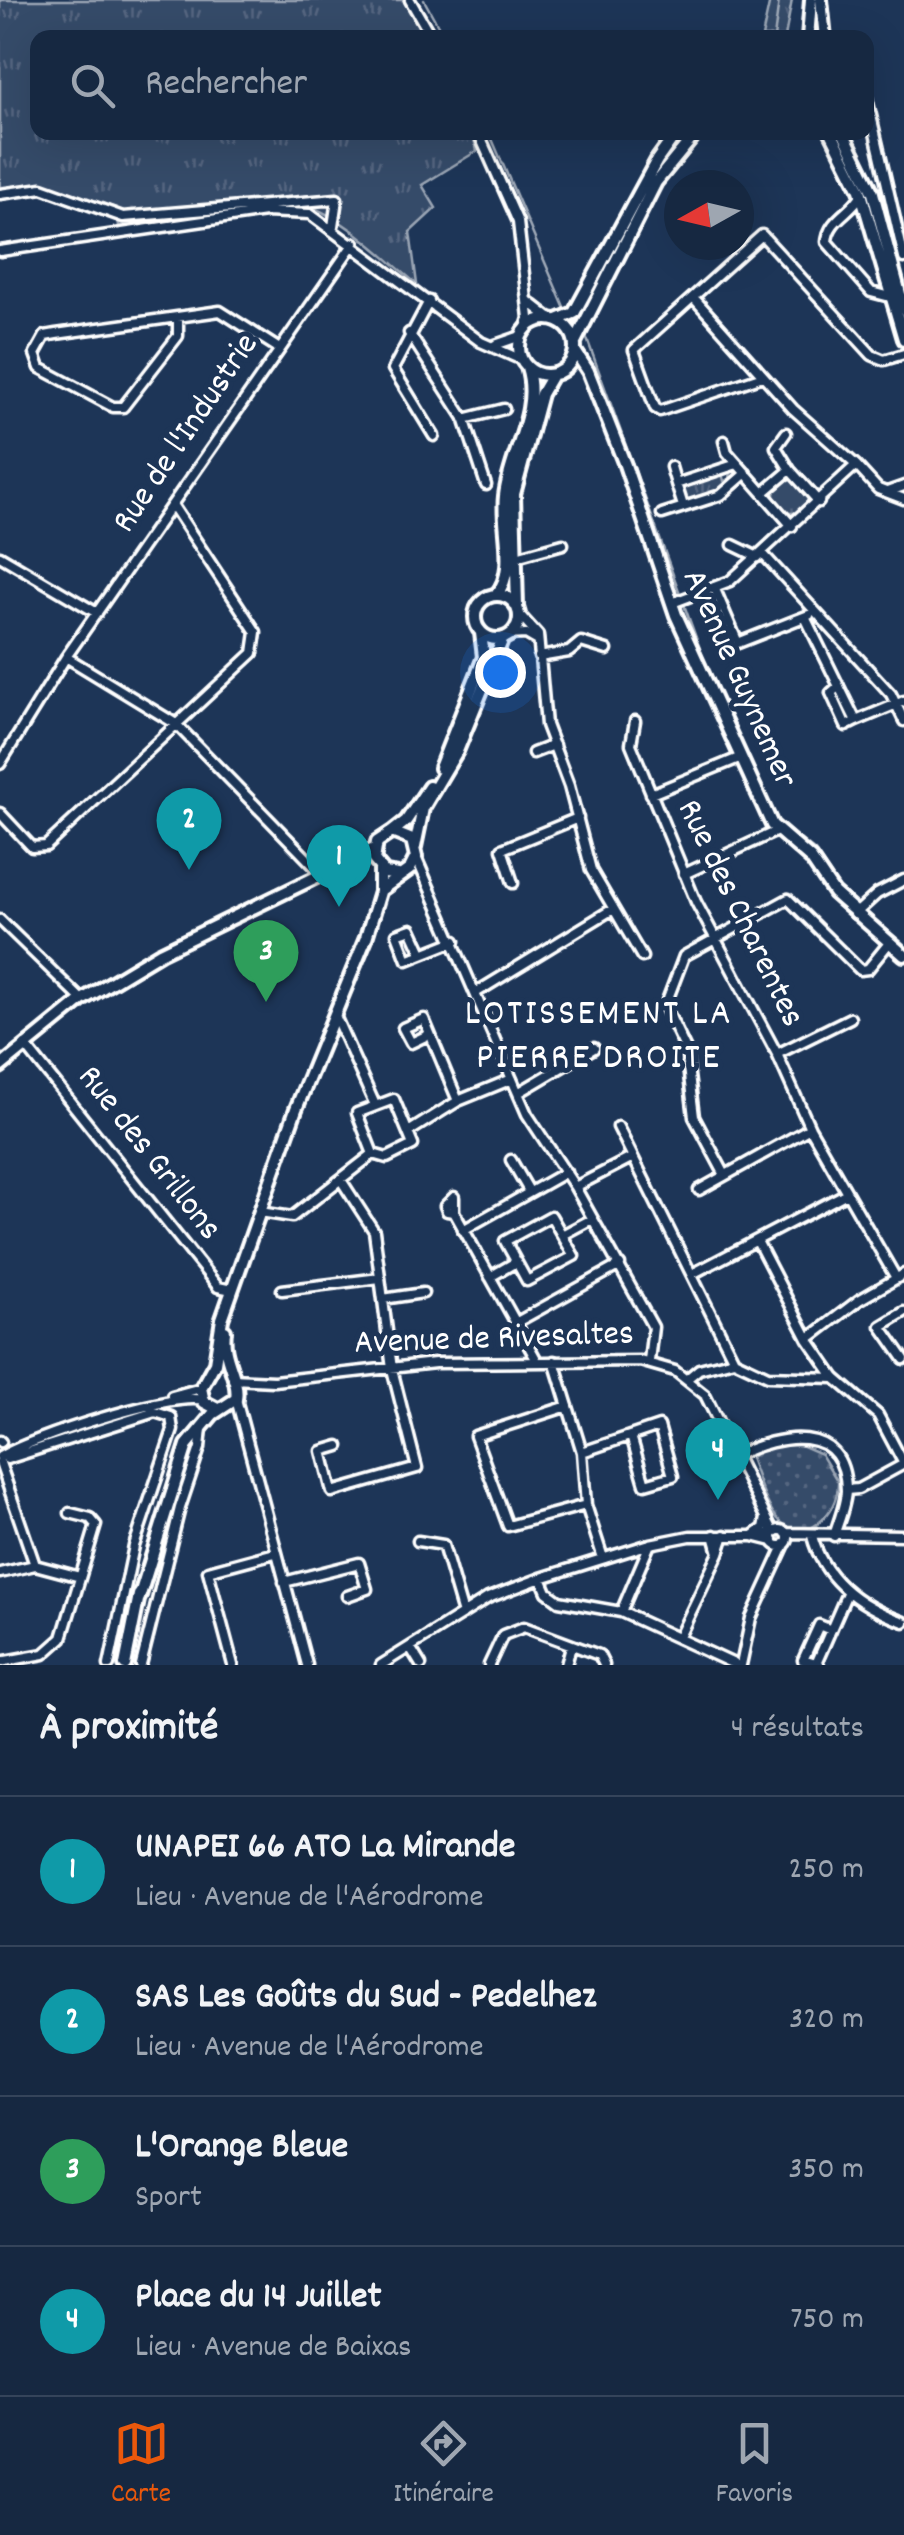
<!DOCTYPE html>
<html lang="fr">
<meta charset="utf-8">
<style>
body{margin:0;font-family:Dekko,sans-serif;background:#1f3048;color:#f1f3f6}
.compass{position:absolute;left:664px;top:170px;width:90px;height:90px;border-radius:50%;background:#162841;box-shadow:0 10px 40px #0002;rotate:262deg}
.you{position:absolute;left:500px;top:672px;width:35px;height:35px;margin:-25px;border:8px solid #fff;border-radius:50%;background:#1a73e8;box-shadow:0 0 0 15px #1a73e833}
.badge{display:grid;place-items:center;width:65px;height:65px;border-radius:50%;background:#ea580c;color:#fff;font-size:32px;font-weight:700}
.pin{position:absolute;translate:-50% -82px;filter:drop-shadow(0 2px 5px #0008)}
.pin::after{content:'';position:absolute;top:52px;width:35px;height:30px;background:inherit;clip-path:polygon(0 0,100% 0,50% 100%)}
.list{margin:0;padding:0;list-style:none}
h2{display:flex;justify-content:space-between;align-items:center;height:130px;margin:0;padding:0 40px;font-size:42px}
h2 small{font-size:32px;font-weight:400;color:#9ea6b1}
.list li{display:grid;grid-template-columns:65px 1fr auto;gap:30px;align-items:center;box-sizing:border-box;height:150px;padding:0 40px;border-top:2px solid #35445a}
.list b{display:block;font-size:38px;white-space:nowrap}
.list p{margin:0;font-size:32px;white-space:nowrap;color:#9ea6b1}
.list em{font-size:32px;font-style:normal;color:#9ea6b1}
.icon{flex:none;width:55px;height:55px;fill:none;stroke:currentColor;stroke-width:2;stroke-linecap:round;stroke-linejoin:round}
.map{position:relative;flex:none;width:904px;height:1665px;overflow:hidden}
.search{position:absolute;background:#162841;box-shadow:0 10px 40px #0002;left:30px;right:30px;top:30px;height:110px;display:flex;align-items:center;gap:25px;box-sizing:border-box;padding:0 35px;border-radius:20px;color:#9ea6b1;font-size:38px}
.sheet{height:730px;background:#162841}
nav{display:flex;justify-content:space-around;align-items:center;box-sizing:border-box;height:140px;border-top:2px solid #35445a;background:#162841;font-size:28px;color:#9ea6b1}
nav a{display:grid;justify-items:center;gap:5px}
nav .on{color:#ea580c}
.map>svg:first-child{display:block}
</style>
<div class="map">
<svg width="904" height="1665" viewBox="0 0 904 1665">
<defs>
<pattern id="grass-tufts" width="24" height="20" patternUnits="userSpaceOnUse" patternTransform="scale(2.5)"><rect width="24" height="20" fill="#364b69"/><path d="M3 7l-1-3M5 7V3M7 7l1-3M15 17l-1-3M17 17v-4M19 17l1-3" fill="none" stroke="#546680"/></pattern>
<pattern id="garden-dots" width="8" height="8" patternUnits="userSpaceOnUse" patternTransform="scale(2.5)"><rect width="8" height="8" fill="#364b69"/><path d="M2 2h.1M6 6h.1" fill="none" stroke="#546680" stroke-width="1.8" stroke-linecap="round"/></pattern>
</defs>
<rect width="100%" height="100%" fill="#1d3557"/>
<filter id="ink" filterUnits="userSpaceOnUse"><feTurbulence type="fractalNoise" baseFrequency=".01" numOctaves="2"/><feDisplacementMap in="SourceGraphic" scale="20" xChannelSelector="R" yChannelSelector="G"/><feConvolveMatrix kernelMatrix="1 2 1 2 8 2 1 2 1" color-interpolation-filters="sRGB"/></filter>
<g filter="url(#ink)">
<path fill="url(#grass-tufts)" stroke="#9aa5b4" stroke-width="2.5" d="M 0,0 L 405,0 L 426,37 L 38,38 L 38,132 L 472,132 L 477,151 L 422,185 L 436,208 L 410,232 L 417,284 C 386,259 349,221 311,207 C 276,195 161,220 119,226 L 116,208 L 49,186 L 0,190 Z
M 770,0 L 792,0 L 785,37 L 762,37 Z
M 737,469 L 738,475 L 724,488 L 687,501 L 684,498 L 683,485 L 722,473 L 724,481 L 730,479 L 731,471 Z
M774 496a17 17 0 1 1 34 0a17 17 0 1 1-34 0Z"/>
<path fill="url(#garden-dots)" stroke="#9aa5b4" stroke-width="2.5" d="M 791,1441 L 821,1454 L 838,1482 C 839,1514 803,1550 776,1517 C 764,1501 757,1476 750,1458 L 761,1449 Z"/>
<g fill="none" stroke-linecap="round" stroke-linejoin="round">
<path stroke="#a0aab8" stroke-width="2.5" d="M 424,0 L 445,38
M 774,38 L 779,0
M 489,132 L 565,309
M 657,172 L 687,132
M 593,296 L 639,205
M 586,336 L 714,687
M 764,794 L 776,820 L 815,851 L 843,893 L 904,944"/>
<defs>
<path id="street" d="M 410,0 L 432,38
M 866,94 L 904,258
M 478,132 L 518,222 L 529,318 L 526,328
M 0,194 L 42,188 L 123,217 L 337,199 L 333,227
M 861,195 C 852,212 828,219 827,242 L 871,292 L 890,297
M 0,251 L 265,212 L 310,214 L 481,342 L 522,360
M 693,297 L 793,409 L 856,465
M 429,301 L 393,369 L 434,436
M 528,301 L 551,319
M 178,317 L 178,336 L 123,407 L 113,407 L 40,368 L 35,354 L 45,336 L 56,334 L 220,311 L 278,348
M 409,333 L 464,418 L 486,485
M 495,345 L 521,336
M 763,376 L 660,411 L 655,408 L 634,350 L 762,235 L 872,355 L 884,360 L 904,354
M 464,419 L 504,409
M 786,433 L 776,447 L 790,470
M 724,441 L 727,452 L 763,493
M 671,467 L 676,484
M 887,492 L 904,486
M 683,506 L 676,484 L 737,464
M 662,514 L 721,495 L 746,473
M 792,526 L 763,493 L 790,470 L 819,502
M 733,545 L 758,557
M 762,553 L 891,694 L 904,721
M 0,556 L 97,613
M 516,557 L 563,544
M 714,587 L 738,643 L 809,615
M 672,603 L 730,581 L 856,465 L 878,489 L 904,499
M 519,614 L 538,635 L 546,725 L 569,786 L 591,870 L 642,957
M 805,617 L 856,721 L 904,701
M 509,635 L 526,634 L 538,641
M 66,657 L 354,243
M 539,657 L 569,652 L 581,642 L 607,650
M 839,686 L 831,693 L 846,726 L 856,721
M 635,721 L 631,744 L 696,902 L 777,1054 L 810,1128 L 896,1278
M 533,753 L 554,745
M 0,764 L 66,657 L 176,724 L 324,876
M 651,794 L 739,758
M 0,813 L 32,847 L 46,846 L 253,653 L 256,632 L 173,506
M 416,857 L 527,1114 L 575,1187 L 653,1327 L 649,1361
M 684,874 L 777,831
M 513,883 L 502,849 L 578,818
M 855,914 L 877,894 L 904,880
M 0,920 L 82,1000
M 422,953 L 411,929 L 397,934 L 407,960 L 455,941
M 477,992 L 613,909
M 336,1018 L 375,1105
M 430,1034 L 411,1043 L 403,1028 L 424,1019 L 458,1101
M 25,1045 L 218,1287 L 232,1290
M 777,1054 L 850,1018
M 518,1093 L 594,1048
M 394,1099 L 413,1145 L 387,1158 L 373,1154 L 357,1113 Z
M 618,1127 L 734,1360
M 410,1131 L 458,1101 L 512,1079
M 511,1160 L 529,1191
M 725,1175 L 694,1117 L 686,1050 L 665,1006 L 684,956 L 788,899 L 860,970 L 868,969 L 889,943
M 575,1187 L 633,1157
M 699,1190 L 810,1128
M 260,1212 L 292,1217 L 373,1154
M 454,1212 L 454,1197 L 445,1206 L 447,1211 L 454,1212 L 536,1359
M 551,1216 L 574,1256 L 527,1281 L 505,1241 Z
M 463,1230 L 566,1172
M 562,1235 L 592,1219
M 757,1241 L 808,1339 L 835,1378 L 878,1415 L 904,1464
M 692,1274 L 847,1193
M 490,1277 L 516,1262
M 282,1290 L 380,1278
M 383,1299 L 423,1293
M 904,1312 L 881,1326 L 904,1359
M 517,1322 L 620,1265
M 808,1339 L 859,1300 L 904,1274
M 554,1361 L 582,1452 L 586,1505 L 603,1558
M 688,1378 L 699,1369 L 734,1360 L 768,1376 L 835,1378
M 233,1379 L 274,1381 L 435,1363 L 640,1361 L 675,1371 L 705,1395 L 774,1533 L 753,1536 L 773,1541
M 172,1396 L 201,1388
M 236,1399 L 307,1665
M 568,1406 L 475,1436 L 508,1526 L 586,1505
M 0,1441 L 1,1442
M 339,1446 L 322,1451 L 332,1492 L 417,1468 L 392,1369 L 374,1231 L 341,1180
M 582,1452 L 659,1426 L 673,1476 L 645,1484 L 631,1436
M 737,1455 C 778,1435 845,1421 846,1490 C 846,1505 838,1522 834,1536
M 0,1457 C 30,1438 170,1392 203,1400
M 7,1459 L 155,1412 L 171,1417 L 173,1430 L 134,1546 L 109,1665
M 0,1463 L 35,1565
M 846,1490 L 858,1489 L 904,1464
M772 1538a8 8 0 1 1 16 0a8 8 0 1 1-16 0Z
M 786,1533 L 904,1535
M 714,1535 L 719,1553 L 725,1535
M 812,1536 C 824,1582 862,1607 904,1622
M 418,1541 L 443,1545 L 463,1614
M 0,1573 L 35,1565 L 80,1577
M 541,1578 L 547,1592 L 559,1601 L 621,1612 L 736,1665
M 284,1582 L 359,1563 L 367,1589 L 347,1596
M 621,1612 L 650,1544
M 679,1637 L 719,1553
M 410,1647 L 421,1665
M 0,1662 L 44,1654 L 62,1638 L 96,1525 L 90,1518 L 70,1513
M 816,1664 L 847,1593
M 141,1665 L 180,1508 L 200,1448 L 202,1428
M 233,1665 L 208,1571 L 275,1553
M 381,1665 L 488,1598 L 541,1578 L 650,1544 L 690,1536 L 753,1536 L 764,1528 L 766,1518
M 489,1665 L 503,1635 L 524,1627 L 599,1655 L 604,1665
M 566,1665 L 571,1646
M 741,1665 L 751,1618 L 785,1544
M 819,1665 L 803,1660 L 819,1625 L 831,1630"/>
<path id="secondary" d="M 821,0 L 825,38
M 808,38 L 811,0
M 831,132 L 860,190 L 904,339
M 843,132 L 873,193 L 904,309
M519 347a28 28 0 1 1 56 0a28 28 0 1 1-56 0Z
M 557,320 L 574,313 L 657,160 L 677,132
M 575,342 L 656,182 L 697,132
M 575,351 L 588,371 L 625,465 L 676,615 L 772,825 L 811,859 L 834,893 L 904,955
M 496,595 C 518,570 501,528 505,496 C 510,452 541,412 527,367
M475 617a22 22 0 1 1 44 0a22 22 0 1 1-44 0Z
M 517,607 L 514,494 L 541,394 L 552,375
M 440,768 L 484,657 L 481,633
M 392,832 L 406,821 L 429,787
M 415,847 L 423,808 L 457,751 L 503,638
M 381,890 L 410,869 L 416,857 L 412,840 L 392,832 L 377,842 L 374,860 L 385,873 L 398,875
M 0,1067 L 82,1000 L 160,953 L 374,849
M 219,1410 L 204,1402 L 201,1388 L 215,1363 L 222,1319 L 296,1109 L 366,938 L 380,892 L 380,870
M 139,1598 L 187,1445 L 213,1414 L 236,1399 C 240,1378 221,1358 225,1331
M 125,1665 L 139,1595"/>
</defs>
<use href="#street" stroke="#fff" stroke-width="15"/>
<use href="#secondary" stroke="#fff" stroke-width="18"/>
<use href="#street" stroke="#1d3557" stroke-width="8"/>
<use href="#secondary" stroke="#1d3557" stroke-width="10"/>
</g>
</g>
<g text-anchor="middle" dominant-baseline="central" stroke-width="10" stroke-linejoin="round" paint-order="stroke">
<g font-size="35" fill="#fff" stroke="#1d3557">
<text transform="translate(187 434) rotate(-56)">Rue de l'Industrie</text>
<text transform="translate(738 679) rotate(66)">Avenue Guynemer</text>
<text transform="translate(739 914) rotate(64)">Rue des Charentes</text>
<text transform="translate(148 1154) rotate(52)">Rue des Grillons</text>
<text transform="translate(494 1340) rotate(-2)">Avenue de Rivesaltes</text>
</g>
<g font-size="38" letter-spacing="2.5" fill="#fff" stroke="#1d3557">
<text x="599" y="1015">LOTISSEMENT LA<tspan x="599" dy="44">PIERRE DROITE</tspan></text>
</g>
</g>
</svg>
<svg class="compass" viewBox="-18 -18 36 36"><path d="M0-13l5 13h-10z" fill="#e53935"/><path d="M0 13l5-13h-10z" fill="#9ea6b1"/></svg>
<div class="you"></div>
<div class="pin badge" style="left:339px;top:907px;background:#0f9aa8">1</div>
<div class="pin badge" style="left:189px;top:870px;background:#0f9aa8">2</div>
<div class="pin badge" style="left:266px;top:1002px;background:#2e9e5b">3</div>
<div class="pin badge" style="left:718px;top:1500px;background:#0f9aa8">4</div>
<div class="search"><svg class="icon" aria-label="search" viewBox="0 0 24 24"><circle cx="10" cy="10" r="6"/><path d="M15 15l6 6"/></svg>Rechercher</div>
</div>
<section class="sheet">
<h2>À proximité<small>4 résultats</small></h2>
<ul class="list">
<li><span class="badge" style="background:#0f9aa8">1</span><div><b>UNAPEI 66 ATO La Mirande</b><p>Lieu · Avenue de l'Aérodrome</p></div><em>250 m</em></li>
<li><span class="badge" style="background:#0f9aa8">2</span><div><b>SAS Les Goûts du Sud - Pedelhez</b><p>Lieu · Avenue de l'Aérodrome</p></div><em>320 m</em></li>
<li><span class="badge" style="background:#2e9e5b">3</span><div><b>L'Orange Bleue</b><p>Sport</p></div><em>350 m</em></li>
<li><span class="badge" style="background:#0f9aa8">4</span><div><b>Place du 14 Juillet</b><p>Lieu · Avenue de Baixas</p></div><em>750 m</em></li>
</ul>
</section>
<nav>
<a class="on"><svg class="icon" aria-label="map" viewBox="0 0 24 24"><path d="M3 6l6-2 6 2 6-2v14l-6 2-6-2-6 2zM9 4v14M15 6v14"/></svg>Carte</a>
<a><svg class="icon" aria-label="directions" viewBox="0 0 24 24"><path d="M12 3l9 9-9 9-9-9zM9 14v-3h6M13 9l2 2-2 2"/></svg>Itinéraire</a>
<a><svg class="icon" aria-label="saved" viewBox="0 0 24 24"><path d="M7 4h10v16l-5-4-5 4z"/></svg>Favoris</a>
</nav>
